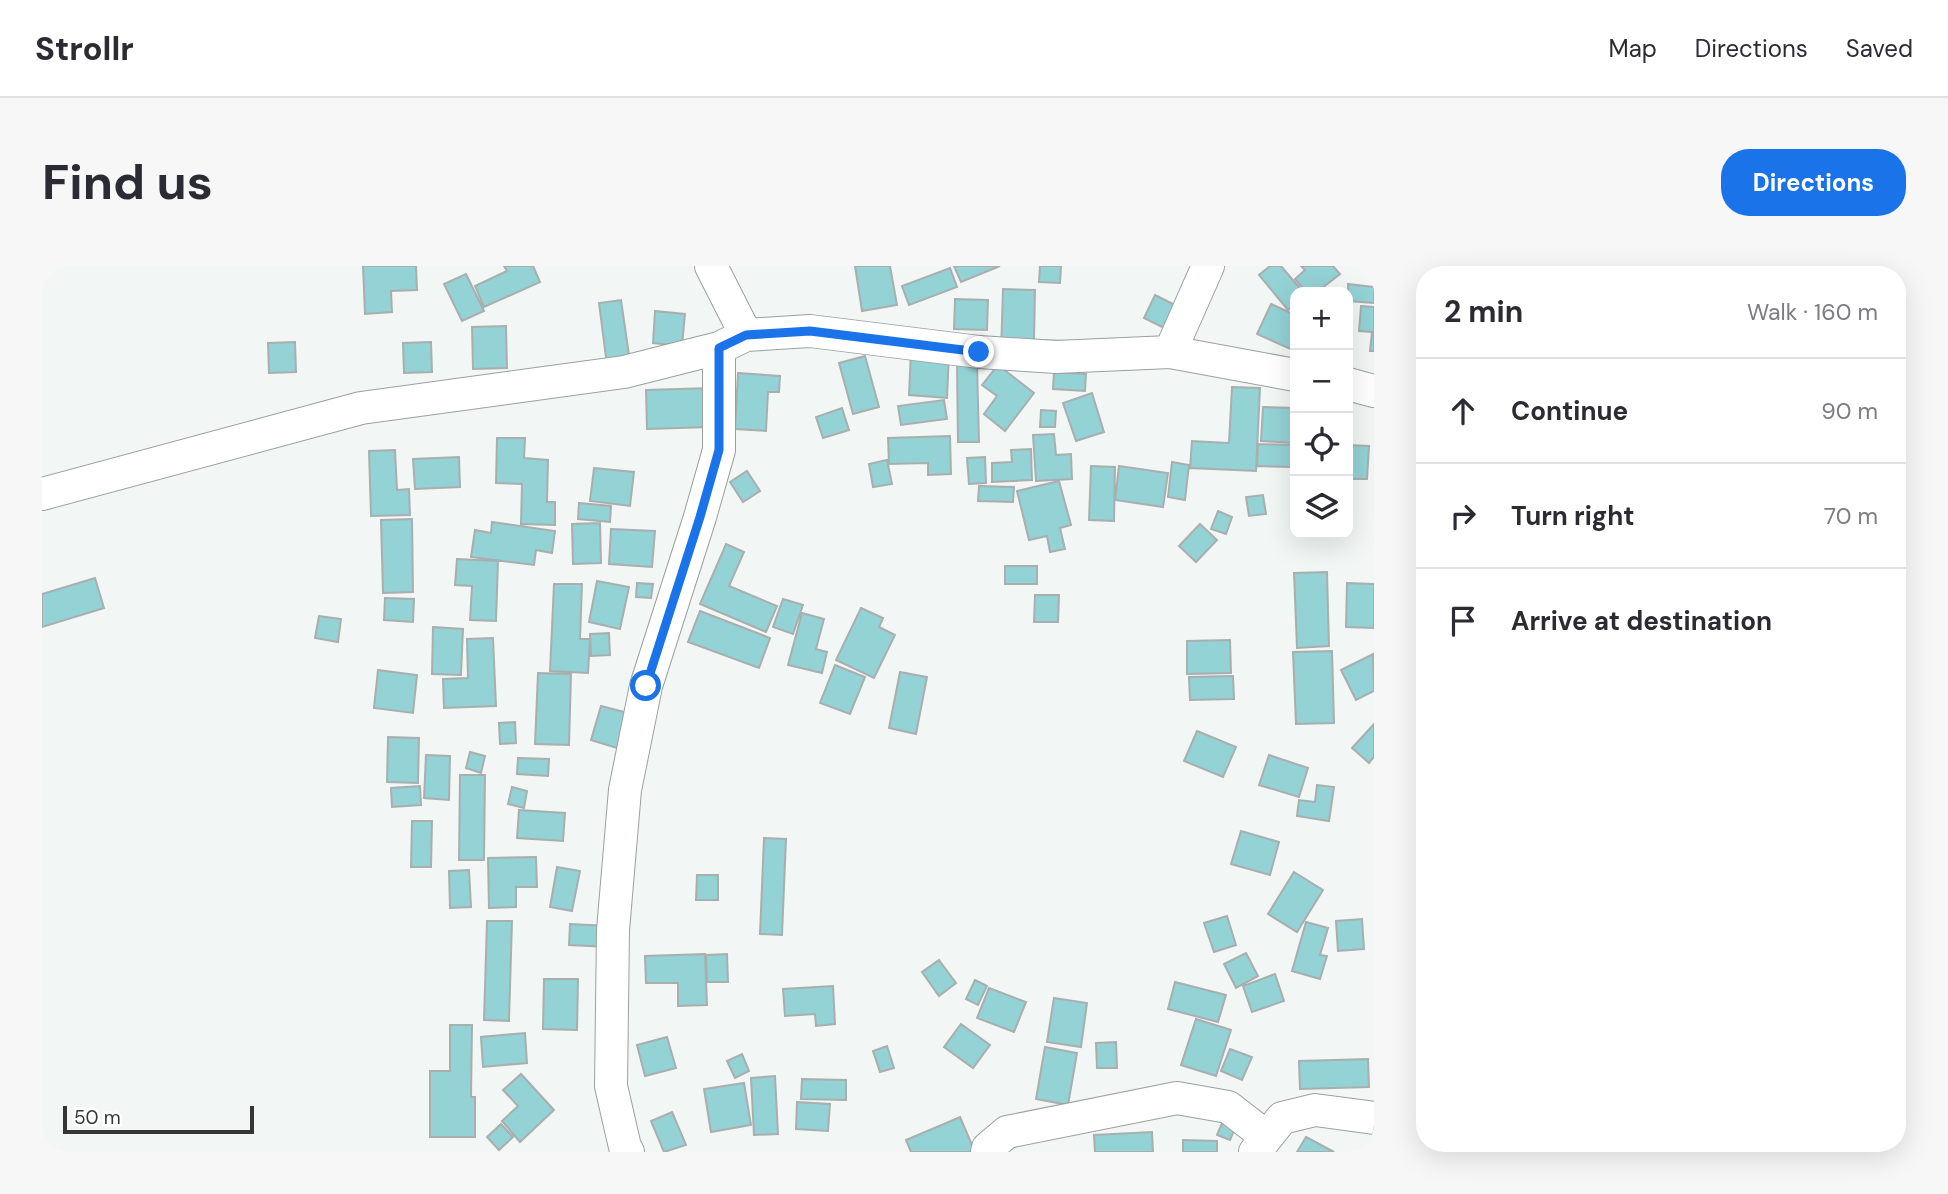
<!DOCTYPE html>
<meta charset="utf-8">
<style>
body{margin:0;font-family:"DM Sans",sans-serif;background:#f7f7f7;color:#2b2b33}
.controls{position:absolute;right:21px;top:21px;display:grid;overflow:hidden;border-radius:14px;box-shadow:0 7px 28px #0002}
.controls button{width:63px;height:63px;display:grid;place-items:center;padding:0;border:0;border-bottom:2px solid #e1e1e2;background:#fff;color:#2b2b33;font:35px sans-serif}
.scale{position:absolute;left:21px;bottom:18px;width:191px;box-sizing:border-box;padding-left:7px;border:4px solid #343635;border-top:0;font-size:19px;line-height:24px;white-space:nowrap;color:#343635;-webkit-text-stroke:5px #fff;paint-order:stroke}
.stop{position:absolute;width:21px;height:21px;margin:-16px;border:5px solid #1a73e8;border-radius:50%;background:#fff}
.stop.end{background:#1a73e8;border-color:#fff;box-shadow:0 2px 7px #0008}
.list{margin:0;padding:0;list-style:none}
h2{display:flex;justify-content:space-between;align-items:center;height:91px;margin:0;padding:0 28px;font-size:30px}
h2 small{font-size:23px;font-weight:400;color:#7c7c81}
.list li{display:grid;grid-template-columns:46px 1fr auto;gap:21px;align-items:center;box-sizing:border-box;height:105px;padding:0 28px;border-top:2px solid #e1e1e2}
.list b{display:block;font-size:26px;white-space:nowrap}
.list em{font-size:23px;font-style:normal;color:#7c7c81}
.icon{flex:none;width:38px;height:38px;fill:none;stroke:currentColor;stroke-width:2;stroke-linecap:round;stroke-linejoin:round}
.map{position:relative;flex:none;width:1332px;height:886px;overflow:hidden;border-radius:28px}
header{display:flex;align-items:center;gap:42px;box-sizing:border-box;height:98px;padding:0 35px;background:#fff;border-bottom:2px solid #e1e1e2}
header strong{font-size:33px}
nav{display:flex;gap:38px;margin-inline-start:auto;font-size:24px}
.intro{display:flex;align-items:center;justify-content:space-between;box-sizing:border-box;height:168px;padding:0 42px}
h1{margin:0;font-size:49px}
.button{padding:18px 32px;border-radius:28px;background:#1a73e8;color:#fff;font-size:24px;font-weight:700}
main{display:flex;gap:42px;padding:0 42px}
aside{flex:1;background:#fff;border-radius:28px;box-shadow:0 7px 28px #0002}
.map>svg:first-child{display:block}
</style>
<header>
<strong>Strollr</strong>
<nav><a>Map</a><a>Directions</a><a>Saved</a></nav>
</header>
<div class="intro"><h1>Find us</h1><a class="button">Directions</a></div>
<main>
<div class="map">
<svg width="1332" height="886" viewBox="0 0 1332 886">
<rect width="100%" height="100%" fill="#f2f7f6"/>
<path fill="#93d2d5" stroke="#a9aeae" stroke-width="2" d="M 321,0 L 374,0 L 375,24 L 349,25 L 350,46 L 323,48 Z
M 462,0 L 491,0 L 498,16 L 442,41 L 433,20 L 465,5 Z
M 813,0 L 848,0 L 855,39 L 820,45 Z
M 912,0 L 958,0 L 919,16 Z
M 998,0 L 1019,0 L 1018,17 L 997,16 Z
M 1228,0 L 1239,0 L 1261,26 L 1253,26 L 1253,38 L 1246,44 L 1217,9 Z
M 1259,0 L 1291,0 L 1298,8 L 1275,26 L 1264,26 L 1253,13 L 1263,4 Z
M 908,2 L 915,21 L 867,39 L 860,20 Z
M 424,8 L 442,45 L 420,55 L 402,18 Z
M 1306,18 L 1332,21 L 1332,37 L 1306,35 Z
M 961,23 L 993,24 L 992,74 L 1024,75 L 1024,88 L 959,86 Z
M 1113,29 L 1135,40 L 1124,63 L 1102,52 Z
M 913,33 L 946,34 L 945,64 L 912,63 Z
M 579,34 L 588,96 L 565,99 L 557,37 Z
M 1229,38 L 1253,49 L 1253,85 L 1215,68 Z
M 1319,40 L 1332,41 L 1332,85 L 1328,85 L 1330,66 L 1317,65 Z
M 613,45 L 643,48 L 640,80 L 611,77 Z
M 464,60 L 465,102 L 431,103 L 430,61 Z
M 253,76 L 254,106 L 227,107 L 226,77 Z
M 389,76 L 390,106 L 362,107 L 361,77 Z
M 869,85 L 907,87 L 905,132 L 867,129 Z
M 823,90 L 837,141 L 811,148 L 797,97 Z
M 915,97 L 935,97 L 937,176 L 916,176 Z
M 956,99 L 992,127 L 963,165 L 942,148 L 955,130 L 940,119 Z
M 1012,106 L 1044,108 L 1043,125 L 1011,123 Z
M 696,107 L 738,110 L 737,126 L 726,126 L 724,165 L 693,163 Z
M 1190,121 L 1218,122 L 1214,205 L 1148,202 L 1150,175 L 1187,177 Z
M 668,122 L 669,161 L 605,163 L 604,124 Z
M 1050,127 L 1062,166 L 1034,175 L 1021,137 Z
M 902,134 L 905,153 L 859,159 L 856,140 Z
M 1221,141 L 1253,142 L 1252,177 L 1219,175 Z
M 800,142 L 807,164 L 781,172 L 774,151 Z
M 999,144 L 1014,145 L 1013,161 L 998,161 Z
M 1012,168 L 1014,189 L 1029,188 L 1030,213 L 994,215 L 991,169 Z
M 908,170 L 909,208 L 886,209 L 886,197 L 847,198 L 846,172 Z
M 455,172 L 483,172 L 482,192 L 506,194 L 505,236 L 513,236 L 513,259 L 479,258 L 480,218 L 454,217 Z
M 1216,178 L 1250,179 L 1249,201 L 1215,200 Z
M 1306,179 L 1327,180 L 1325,213 L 1306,213 Z
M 989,183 L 990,214 L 950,216 L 950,197 L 970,196 L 969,184 Z
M 353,184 L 355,224 L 367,223 L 368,249 L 329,250 L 327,185 Z
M 417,191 L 418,221 L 373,223 L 371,193 Z
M 943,191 L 944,217 L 927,218 L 925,192 Z
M 845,194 L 850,218 L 831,221 L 827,198 Z
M 1130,196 L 1147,199 L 1143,234 L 1126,231 Z
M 1049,200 L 1073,201 L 1072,255 L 1047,254 Z
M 1077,200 L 1126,207 L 1121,241 L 1073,234 Z
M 552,202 L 592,206 L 588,240 L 548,235 Z
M 705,205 L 718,225 L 701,236 L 688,216 Z
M 1017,215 L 1029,259 L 1018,262 L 1023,283 L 1008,286 L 1005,270 L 987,274 L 975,225 Z
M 937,220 L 972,221 L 971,236 L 936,235 Z
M 1221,229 L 1224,248 L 1207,250 L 1204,231 Z
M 537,237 L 569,240 L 568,256 L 536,253 Z
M 1176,245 L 1190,251 L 1184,268 L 1169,263 Z
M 370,253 L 371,326 L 341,327 L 339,254 Z
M 450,256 L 513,265 L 510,287 L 494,284 L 492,299 L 429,291 L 433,264 L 449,267 Z
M 558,257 L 559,297 L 531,298 L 530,258 Z
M 1158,258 L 1175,274 L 1154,296 L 1137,280 Z
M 569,263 L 613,265 L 610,301 L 567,298 Z
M 684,278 L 702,286 L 687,320 L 735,340 L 724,366 L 658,338 Z
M 415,293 L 456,295 L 454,355 L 428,354 L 430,320 L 413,319 Z
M 963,300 L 995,300 L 995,318 L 963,318 Z
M 1285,306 L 1287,380 L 1255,382 L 1252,307 Z
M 53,312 L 62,342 L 0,361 L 0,328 Z
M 555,315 L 587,321 L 578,363 L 547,356 Z
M 595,317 L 611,318 L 609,332 L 594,331 Z
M 1305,317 L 1332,318 L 1332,362 L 1304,361 Z
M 512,318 L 540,318 L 538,373 L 548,373 L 546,407 L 508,405 Z
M 993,329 L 1017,329 L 1016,356 L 992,356 Z
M 343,332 L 372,333 L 371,356 L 342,354 Z
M 741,333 L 761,339 L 751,368 L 731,361 Z
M 819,342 L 841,352 L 837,361 L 853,369 L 832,412 L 794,394 Z
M 658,345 L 728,372 L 717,402 L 646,376 Z
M 760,347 L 782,353 L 774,383 L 785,386 L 780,407 L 746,399 Z
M 277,350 L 299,353 L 296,376 L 273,372 Z
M 391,361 L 421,363 L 419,409 L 390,408 Z
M 567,367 L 568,389 L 549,390 L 548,368 Z
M 451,372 L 454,440 L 402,442 L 401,413 L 426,412 L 425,373 Z
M 1188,374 L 1189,407 L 1145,408 L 1145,375 Z
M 1290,385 L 1292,457 L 1254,458 L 1251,386 Z
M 1331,388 L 1332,425 L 1314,434 L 1299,404 Z
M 793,399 L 823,411 L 808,448 L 778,437 Z
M 336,404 L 375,409 L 371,447 L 332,442 Z
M 858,406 L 885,411 L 874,468 L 847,462 Z
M 496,407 L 529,408 L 527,479 L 493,478 Z
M 1191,410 L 1192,433 L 1148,434 L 1147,411 Z
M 559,440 L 586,447 L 575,482 L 549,474 Z
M 473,456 L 474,477 L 458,478 L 457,457 Z
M 1332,458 L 1332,491 L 1327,497 L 1310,482 Z
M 1155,465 L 1194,481 L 1181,511 L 1142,495 Z
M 346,471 L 377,472 L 376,517 L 345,516 Z
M 428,486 L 443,490 L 439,507 L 424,502 Z
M 384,489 L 408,490 L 407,534 L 382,532 Z
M 1227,489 L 1266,502 L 1257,531 L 1217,519 Z
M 476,492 L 507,493 L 506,510 L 475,508 Z
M 418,509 L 443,509 L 442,594 L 417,594 Z
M 1275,519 L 1292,521 L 1287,555 L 1255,550 L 1257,534 L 1273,536 Z
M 378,520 L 379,539 L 350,541 L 349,522 Z
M 470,521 L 485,525 L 482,542 L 466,538 Z
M 477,544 L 523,547 L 521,575 L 475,572 Z
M 370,555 L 390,555 L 389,601 L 369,601 Z
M 1199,565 L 1237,576 L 1228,609 L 1189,598 Z
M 722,572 L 744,573 L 740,669 L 718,668 Z
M 494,591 L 495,621 L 474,621 L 474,641 L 447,642 L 446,592 Z
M 515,601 L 538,605 L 530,645 L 508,641 Z
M 427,604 L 429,641 L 408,642 L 407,605 Z
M 1252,606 L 1281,624 L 1255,666 L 1226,648 Z
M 655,609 L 676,609 L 676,634 L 654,634 Z
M 1185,650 L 1194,679 L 1172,686 L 1162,657 Z
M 1320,653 L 1322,683 L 1296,685 L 1294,655 Z
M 445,655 L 470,655 L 467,755 L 442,754 Z
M 1264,656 L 1286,662 L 1278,689 L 1285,690 L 1278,713 L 1250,705 Z
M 528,658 L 567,660 L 566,681 L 527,679 Z
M 1204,687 L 1216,710 L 1194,722 L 1182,698 Z
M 663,688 L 665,739 L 636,740 L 636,717 L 604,717 L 603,690 Z
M 685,688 L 686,716 L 665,716 L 664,689 Z
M 897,694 L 914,717 L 897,730 L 880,706 Z
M 1233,708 L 1242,735 L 1210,746 L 1201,720 Z
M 502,713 L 536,713 L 535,764 L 501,763 Z
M 933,714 L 945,720 L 936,739 L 924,733 Z
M 1133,716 L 1184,729 L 1176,756 L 1126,743 Z
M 791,720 L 793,758 L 774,760 L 773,748 L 743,750 L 741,723 Z
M 947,722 L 984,736 L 972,766 L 935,752 Z
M 1012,732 L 1045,737 L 1039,781 L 1005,776 Z
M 1154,753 L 1189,764 L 1174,810 L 1139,799 Z
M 919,758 L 948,779 L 931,802 L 902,781 Z
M 408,759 L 430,759 L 429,831 L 433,831 L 433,871 L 388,871 L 388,805 L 408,805 Z
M 483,767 L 485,797 L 441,801 L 439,771 Z
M 625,771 L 634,802 L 603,810 L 595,779 Z
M 1074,776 L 1075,802 L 1055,802 L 1054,777 Z
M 845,780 L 852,802 L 838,806 L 831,785 Z
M 1003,781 L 1035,787 L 1026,839 L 994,833 Z
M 1188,783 L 1210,791 L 1200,814 L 1179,805 Z
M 700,788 L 707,805 L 693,812 L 685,795 Z
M 1326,793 L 1327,821 L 1258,823 L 1257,795 Z
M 479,808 L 512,844 L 478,876 L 460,855 L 476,840 L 461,824 Z
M 733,810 L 736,868 L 712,869 L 709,812 Z
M 760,813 L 804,814 L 804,834 L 759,833 Z
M 702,817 L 709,859 L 669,866 L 662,823 Z
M 755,836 L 788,838 L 786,865 L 754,863 Z
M 630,846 L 644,879 L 622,886 L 609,855 Z
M 1183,850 L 1196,855 L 1188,874 L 1175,869 Z
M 918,851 L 933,886 L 869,886 L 864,874 Z
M 459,858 L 471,871 L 457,884 L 445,871 Z
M 1110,866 L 1111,886 L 1053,886 L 1052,869 Z
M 1264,871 L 1292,886 L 1255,886 Z
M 1141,874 L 1175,875 L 1175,886 L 1141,886 Z"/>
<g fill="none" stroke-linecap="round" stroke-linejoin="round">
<defs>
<path id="minor" d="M 669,0 L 704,69
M 1128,86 L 1166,0
M 1306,118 L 1332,125
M 0,228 L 319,142 L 582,106 L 677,82 L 704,69 L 768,65 L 937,86 L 1014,91 L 1128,86 L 1253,109
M 586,886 L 583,881 L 569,820 L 571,664 L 583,524 L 604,420 L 658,251 L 677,184 L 677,82
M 945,886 L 946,882 L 965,866 L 1135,832 L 1186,841 L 1225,871
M 1213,886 L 1240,852 L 1273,844 L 1332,852"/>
</defs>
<use href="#minor" stroke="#9ba09f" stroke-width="34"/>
<use href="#minor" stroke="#fff" stroke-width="32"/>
</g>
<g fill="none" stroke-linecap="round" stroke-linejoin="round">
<path stroke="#1a73e8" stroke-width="9" d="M 604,420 L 658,251 L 677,184 L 677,82 L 704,69 L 768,65 L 937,86"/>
</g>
</svg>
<div class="controls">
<button>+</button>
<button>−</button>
<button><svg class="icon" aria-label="locate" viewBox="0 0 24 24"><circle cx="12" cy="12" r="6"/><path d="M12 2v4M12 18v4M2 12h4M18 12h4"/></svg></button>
<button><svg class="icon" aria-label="layers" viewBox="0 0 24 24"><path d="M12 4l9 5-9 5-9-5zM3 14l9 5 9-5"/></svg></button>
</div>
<div class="scale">50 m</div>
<div class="stop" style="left:604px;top:420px"></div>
<div class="stop end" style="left:937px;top:86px"></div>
</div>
<aside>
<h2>2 min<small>Walk · 160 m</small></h2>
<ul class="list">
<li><svg class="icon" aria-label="ahead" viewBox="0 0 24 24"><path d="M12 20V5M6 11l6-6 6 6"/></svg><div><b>Continue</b></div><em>90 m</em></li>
<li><svg class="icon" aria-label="right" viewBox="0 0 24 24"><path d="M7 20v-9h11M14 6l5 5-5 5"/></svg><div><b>Turn right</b></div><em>70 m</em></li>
<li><svg class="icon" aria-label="arrive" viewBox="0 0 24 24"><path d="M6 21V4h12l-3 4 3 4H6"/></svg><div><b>Arrive at destination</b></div></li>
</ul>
</aside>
</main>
